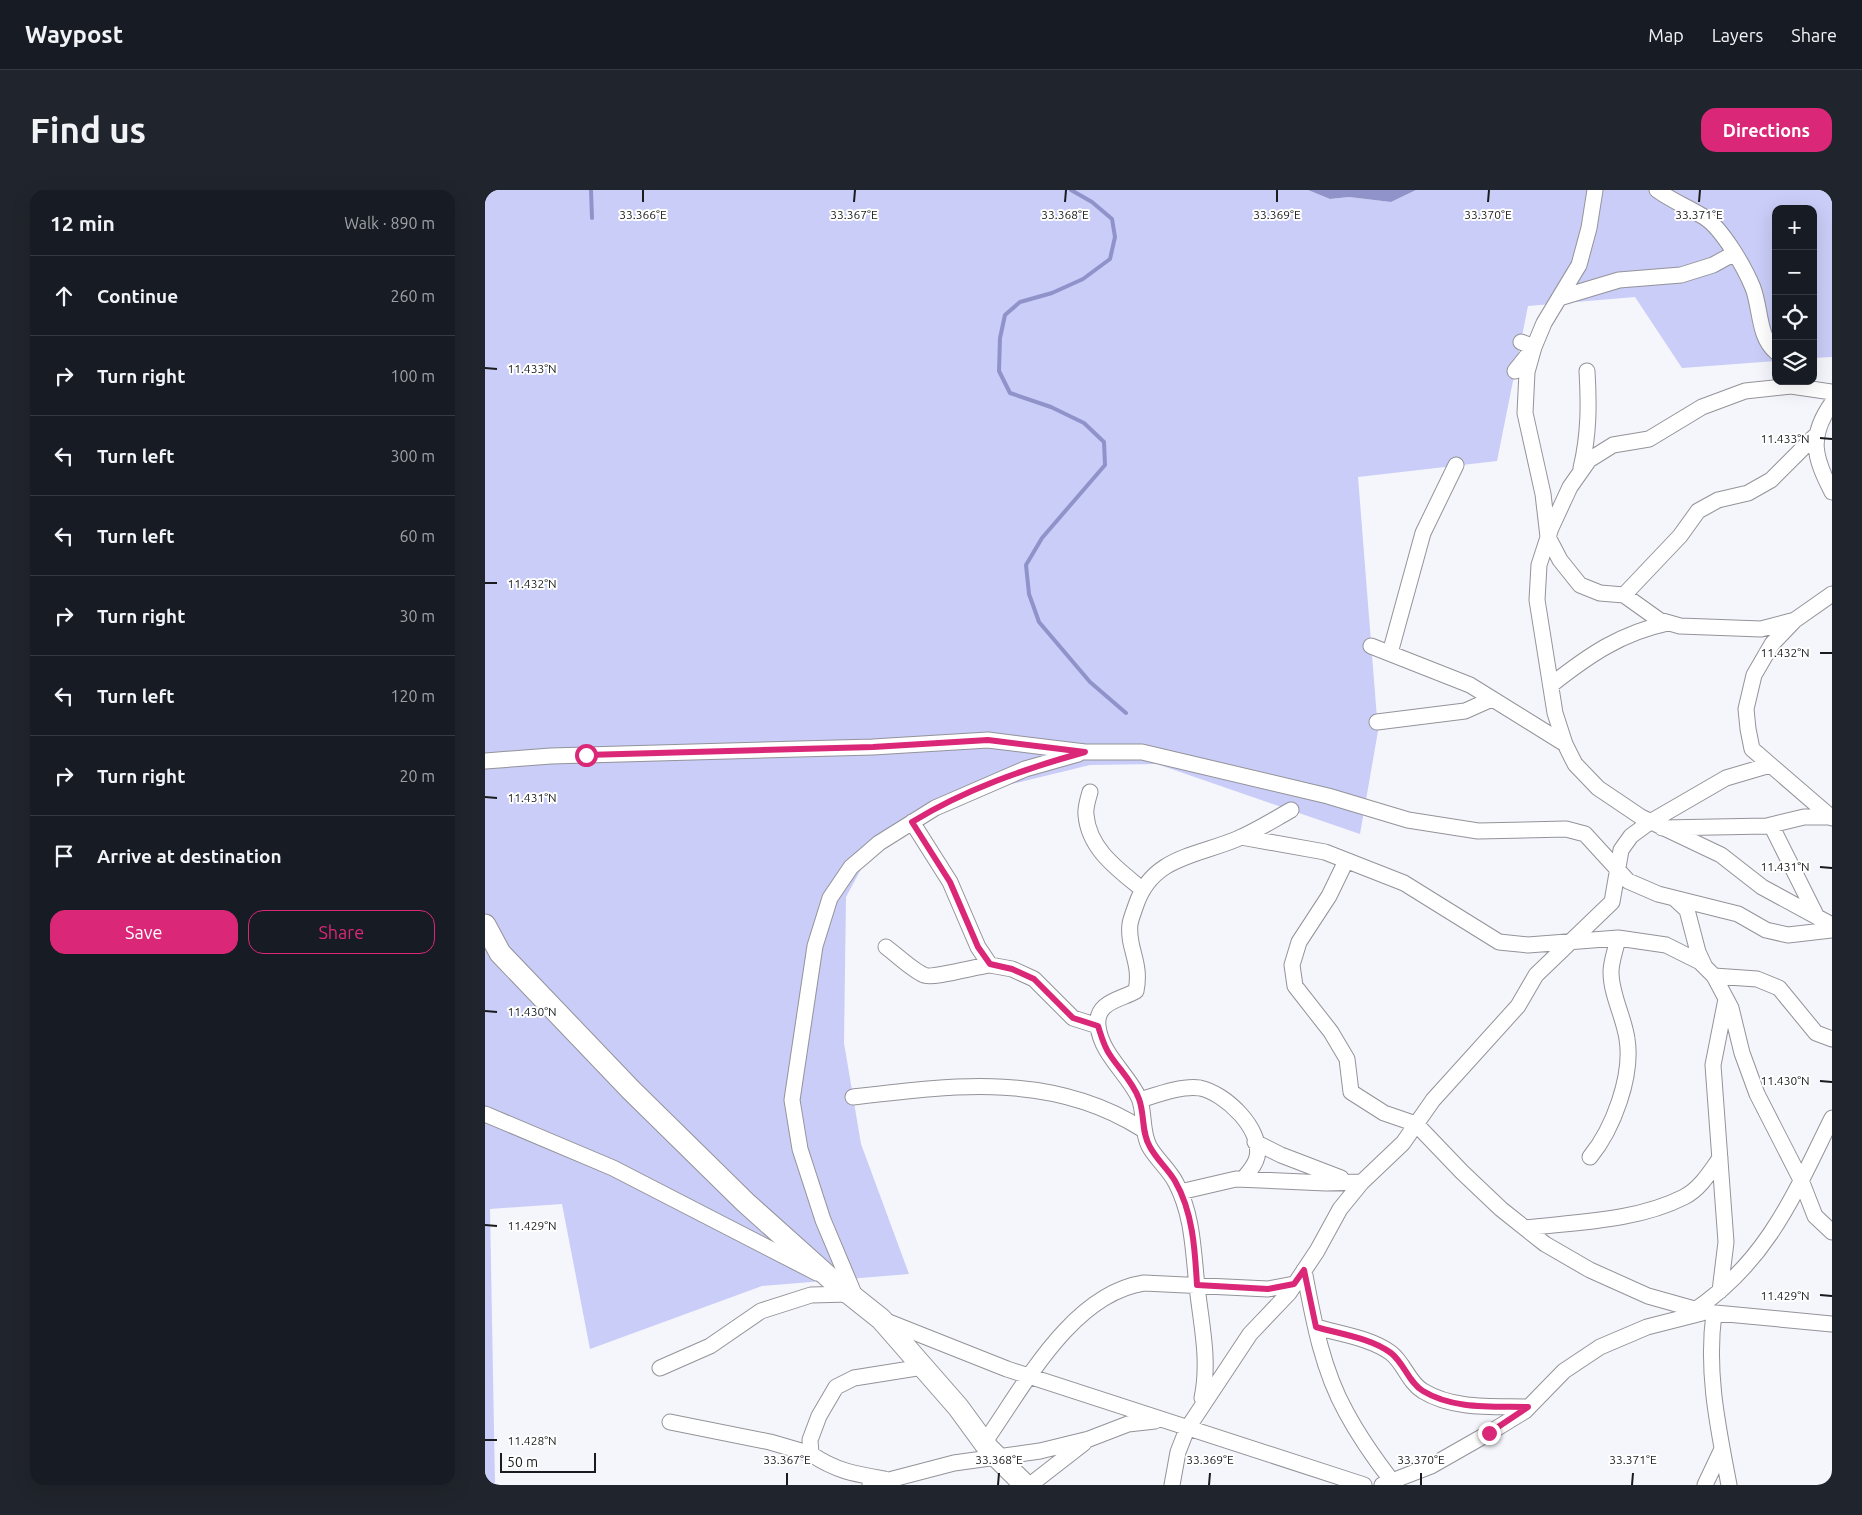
<!DOCTYPE html>
<meta charset="utf-8">
<style>
body{margin:0;font-family:Ubuntu,sans-serif;background:#20242c;color:#f1f3f6}
.controls{position:absolute;right:15px;top:15px;display:grid;overflow:hidden;border-radius:10px;box-shadow:0 5px 20px #0002}
.controls button{width:45px;height:45px;display:grid;place-items:center;padding:0;border:0;border-bottom:1px solid #363941;background:#171b24;color:#f1f3f6;font:25px sans-serif}
.scale{position:absolute;left:15px;bottom:12px;width:96px;box-sizing:border-box;padding-left:5px;border:2px solid #1a1b1d;border-top:0;font-size:14px;line-height:18px;white-space:nowrap;color:#1a1b1d;-webkit-text-stroke:4px #fff;paint-order:stroke}
.stop{position:absolute;width:15px;height:15px;margin:-11px;border:4px solid #db2777;border-radius:50%;background:#fff}
.stop.end{background:#db2777;border-color:#fff;box-shadow:0 1px 5px #0008}
.list{margin:0;padding:0;list-style:none}
h2{display:flex;justify-content:space-between;align-items:center;height:65px;margin:0;padding:0 20px;font-size:21px}
h2 small{font-size:16px;font-weight:400;color:#9ea1a6}
.list li{display:grid;grid-template-columns:32px 1fr auto;gap:15px;align-items:center;box-sizing:border-box;height:80px;padding:0 20px;border-top:1px solid #363941}
.list b{display:block;font-size:19px;white-space:nowrap}
.list em{font-size:16px;font-style:normal;color:#9ea1a6}
.actions{display:flex;gap:10px;padding:15px 20px}
.actions a{flex:1;padding:11px 0;border:1px solid #db2777;border-radius:15px;text-align:center;font-size:18px;color:#db2777}
.actions .main{background:#db2777;color:#fff}
.icon{flex:none;width:28px;height:28px;fill:none;stroke:currentColor;stroke-width:2;stroke-linecap:round;stroke-linejoin:round}
.map{position:relative;flex:none;width:1347px;height:1295px;overflow:hidden;border-radius:15px}
header{display:flex;align-items:center;gap:30px;box-sizing:border-box;height:70px;padding:0 25px;background:#171b24;border-bottom:1px solid #363941}
header strong{font-size:24px}
nav{display:flex;gap:28px;margin-inline-start:auto;font-size:18px}
.intro{display:flex;align-items:center;justify-content:space-between;box-sizing:border-box;height:120px;padding:0 30px}
h1{margin:0;font-size:35px}
.button{padding:12px 22px;border-radius:15px;background:#db2777;color:#fff;font-size:18px;font-weight:700}
main{display:flex;gap:30px;padding:0 30px}
aside{flex:1;background:#171b24;border-radius:15px;box-shadow:0 5px 20px #0002}
.map>svg:first-child{display:block}
</style>
<header>
<strong>Waypost</strong>
<nav><a>Map</a><a>Layers</a><a>Share</a></nav>
</header>
<div class="intro"><h1>Find us</h1><a class="button">Directions</a></div>
<main>
<aside>
<h2>12 min<small>Walk · 890 m</small></h2>
<ul class="list">
<li><svg class="icon" aria-label="ahead" viewBox="0 0 24 24"><path d="M12 20V5M6 11l6-6 6 6"/></svg><div><b>Continue</b></div><em>260 m</em></li>
<li><svg class="icon" aria-label="right" viewBox="0 0 24 24"><path d="M7 20v-9h11M14 6l5 5-5 5"/></svg><div><b>Turn right</b></div><em>100 m</em></li>
<li><svg class="icon" aria-label="left" viewBox="0 0 24 24"><path d="M17 20v-9H6M10 6l-5 5 5 5"/></svg><div><b>Turn left</b></div><em>300 m</em></li>
<li><svg class="icon" aria-label="left" viewBox="0 0 24 24"><path d="M17 20v-9H6M10 6l-5 5 5 5"/></svg><div><b>Turn left</b></div><em>60 m</em></li>
<li><svg class="icon" aria-label="right" viewBox="0 0 24 24"><path d="M7 20v-9h11M14 6l5 5-5 5"/></svg><div><b>Turn right</b></div><em>30 m</em></li>
<li><svg class="icon" aria-label="left" viewBox="0 0 24 24"><path d="M17 20v-9H6M10 6l-5 5 5 5"/></svg><div><b>Turn left</b></div><em>120 m</em></li>
<li><svg class="icon" aria-label="right" viewBox="0 0 24 24"><path d="M7 20v-9h11M14 6l5 5-5 5"/></svg><div><b>Turn right</b></div><em>20 m</em></li>
<li><svg class="icon" aria-label="arrive" viewBox="0 0 24 24"><path d="M6 21V4h12l-3 4 3 4H6"/></svg><div><b>Arrive at destination</b></div></li>
</ul>
<div class="actions"><a class="main">Save</a><a>Share</a></div>
</aside>
<div class="map">
<svg width="1347" height="1295" viewBox="0 0 1347 1295">
<rect width="100%" height="100%" fill="#f5f5fc"/>
<path fill="#c9cdf7" d="M 0,0 L 823,0 L 845,9 L 864,7 L 906,12 L 931,0 L 1347,0 L 1347,167 L 1328,168 L 1328,19 L 1291,19 L 1291,171 L 1197,178 L 1150,107 L 1043,116 L 1012,271 L 873,287 L 893,541 L 875,644 L 672,574 L 605,575 L 485,604 L 382,668 L 361,707 L 359,853 L 376,954 L 424,1084 L 277,1096 L 105,1159 L 77,1014 L 5,1019 L 10,1295 L 0,1295 Z"/>
<path fill="#9093ca" d="M 823,0 L 931,0 L 906,12 L 864,7 L 845,9 Z"/>
<g fill="none" stroke-linecap="round" stroke-linejoin="round">
<path stroke="#9093ca" stroke-width="4" d="M 106,0 L 107,28
M 586,0 L 607,12 L 627,29 L 630,47 L 625,69 L 598,89 L 567,103 L 535,112 L 520,125 L 515,148 L 514,181 L 525,203 L 566,217 L 599,233 L 619,252 L 620,275 L 557,348 L 541,375 L 544,404 L 554,432 L 605,492 L 641,523"/>
<defs>
<path id="street" d="M 1110,0 L 1104,38 L 1094,75 L 1059,133 L 1049,157 L 1042,182 L 1040,223 L 1058,304 L 1063,347 L 1075,370 L 1095,395 L 1115,403 L 1139,405 L 1174,430 L 1195,436 L 1276,439 L 1310,430 L 1347,404
M 1172,0 C 1187,11 1203,17 1219,27 C 1237,38 1260,78 1268,98 C 1276,119 1273,147 1291,162
M 1074,108 L 1134,90 L 1196,85 L 1228,75 L 1248,64
M 1030,181 L 1049,157 L 1036,152
M 1347,202 L 1306,196 L 1260,201 L 1217,217 L 1164,249 L 1128,255 L 1104,270 L 1085,297 L 1066,338 L 1054,375 L 1052,410 L 1070,523 L 1080,554 L 1090,574 L 1113,598 L 1156,627 L 1236,665 L 1277,697 L 1347,735
M 1347,213 C 1323,247 1329,267 1347,302
M 1096,278 C 1104,245 1104,214 1102,181
M 1139,405 L 1195,346 L 1213,321 L 1233,310 L 1263,303 L 1286,290 L 1330,246
M 1309,431 L 1287,454 L 1269,485 L 1261,519 L 1263,539 L 1267,559 L 1347,628
M 886,456 L 985,495 L 1080,554
M 905,463 L 938,343 L 971,275
M 1066,495 C 1104,465 1136,443 1183,433
M 892,532 L 980,521 L 1007,509
M 0,571 L 66,566 L 388,557 L 503,550 L 600,562 L 657,562 L 843,606 L 923,630 L 993,641 L 1081,639 L 1100,644 L 1143,691 L 1173,704 L 1253,724 L 1281,740 L 1303,745 L 1347,740
M 605,602 C 603,609 600,618 601,625 C 604,660 634,680 658,700
M 427,632 L 465,692 L 493,757 L 505,775 L 527,779 L 549,789 L 588,828 L 613,836
M 1286,635 L 1332,727
M 1177,638 L 1282,636 L 1319,627 L 1344,627
M 756,647 L 840,662 L 919,693 L 1014,752 L 1043,755 L 1133,748 L 1181,755 L 1215,772 L 1229,786 L 1246,818 L 1257,863 L 1272,904 L 1316,990 L 1330,1026 L 1347,1042
M 861,671 L 844,706 L 814,752 L 807,775 L 810,796 L 846,842 L 862,869 L 866,902 L 899,923 L 931,934 L 977,982 L 1016,1019 L 1060,1054 L 1105,1080 L 1163,1106 L 1220,1122 L 1347,1134
M 1189,708 L 1202,720 L 1213,762 L 1220,777
M 401,757 C 412,765 427,780 439,785 C 447,789 493,776 505,775
M 1229,786 L 1272,789 L 1294,798 L 1331,843 L 1347,849
M 368,907 C 468,895 568,882 657,939
M 655,910 C 671,905 698,895 715,898 C 740,903 778,939 772,967 C 770,976 763,983 758,989
M 0,924 L 128,978 L 332,1083
M 770,952 L 796,965 L 856,988
M 1105,967 C 1128,939 1148,886 1142,849 C 1139,827 1126,805 1126,782 C 1126,771 1131,759 1133,748
M 695,1002 L 751,989 L 841,993 L 877,992
M 1040,1038 C 1092,1032 1152,1031 1199,1007 C 1215,999 1225,982 1235,968
M 819,1080 C 828,1128 837,1179 861,1222 C 875,1248 892,1272 910,1295
M 1235,1101 L 1241,1052 L 1228,875 L 1241,809
M 370,1106 L 338,1030 L 315,959 L 307,910 L 330,756 L 345,708 L 366,677 L 379,666 L 394,653 L 450,618 L 540,579 L 593,564
M 1210,1120 C 1283,1070 1309,1005 1347,928
M 1229,1123 C 1221,1183 1233,1237 1244,1295
M 401,1131 L 522,1179 L 879,1295
M 831,1137 C 855,1144 886,1148 906,1163 C 919,1173 924,1193 938,1201 C 969,1220 1010,1216 1043,1217
M 175,1178 L 225,1156 L 276,1121 L 326,1105 L 365,1104
M 717,1208 C 725,1170 716,1134 712,1096 C 708,1060 708,1026 691,993 C 684,979 671,969 664,956 C 656,940 660,922 654,908 C 643,884 616,864 613,836 C 610,812 635,810 651,801 C 657,772 642,758 645,734 C 646,728 649,721 651,715 C 667,667 711,666 752,649 C 771,641 788,630 806,620
M 185,1232 L 285,1252 L 326,1264
M 499,1253 C 538,1198 586,1104 659,1093 L 783,1099 L 809,1094
M 399,1289 C 370,1284 351,1281 326,1264 L 325,1250 L 334,1226 L 351,1197 L 369,1188 L 438,1177
M 385,1295 L 469,1273 L 555,1261 L 604,1249 L 643,1234 L 670,1231
M 545,1295 L 599,1253
M 687,1295 L 693,1262 L 702,1239 L 765,1144 L 804,1103 L 832,1061 L 855,1019 L 877,992 L 918,953 L 948,910 L 1033,816 L 1051,785 L 1127,712 L 1136,660 L 1146,646 L 1165,632 L 1241,588 L 1285,575
M 897,1295 L 946,1276 L 1004,1243 L 1040,1221 L 1079,1181 L 1115,1157 L 1162,1137 L 1217,1123
M 1220,1295 L 1237,1259"/>
<path id="secondary" d="M 0,735 L 15,763 L 146,900 L 260,1012 L 347,1090 L 396,1129 L 473,1217 L 503,1258 L 540,1295"/>
</defs>
<use href="#street" stroke="#939399" stroke-width="17"/>
<use href="#secondary" stroke="#939399" stroke-width="23"/>
<use href="#street" stroke="#fff" stroke-width="15"/>
<use href="#secondary" stroke="#fff" stroke-width="21"/>
</g>
<g fill="none" stroke-linecap="round" stroke-linejoin="round">
<path stroke="#db2777" stroke-width="6" d="M 101,565 L 388,557 L 503,550 L 600,562 C 539,579 481,599 427,632 L 465,692 L 493,757 L 505,774 L 527,779 L 549,789 L 588,828 L 613,836 C 616,845 619,857 625,865 C 634,879 648,892 654,909 C 660,925 656,942 665,957 C 672,970 683,979 690,991 C 708,1022 710,1060 712,1095 L 783,1099 L 809,1094 L 819,1080 L 831,1137 C 855,1144 886,1148 906,1163 C 919,1173 924,1193 938,1201 C 969,1220 1009,1216 1043,1217 L 1004,1243"/>
</g>
<path fill="none" stroke="#1a1b1d" stroke-width="2" d="M 158,12 L 158,0M 369,12 L 370,0M 580,12 L 581,0M 792,12 L 792,0M 1003,12 L 1004,0M 1214,12 L 1215,0M 0,178 L 12,179M 1335,248 L 1347,249M 0,393 L 12,393M 1335,463 L 1347,463M 0,607 L 12,608M 1335,677 L 1347,678M 0,821 L 12,822M 1335,891 L 1347,892M 0,1035 L 12,1036M 1335,1105 L 1347,1106M 0,1250 L 12,1250M 302,1295 L 302,1283M 513,1295 L 514,1283M 724,1295 L 725,1283M 936,1295 L 936,1283M 1147,1295 L 1148,1283"/>
<g font-size="12" text-anchor="middle" fill="#1a1b1d" stroke="#fff" stroke-width="4" stroke-linejoin="round" paint-order="stroke">
<text x="158" y="29">33.366°E</text>
<text x="369" y="29">33.367°E</text>
<text x="580" y="29">33.368°E</text>
<text x="792" y="29">33.369°E</text>
<text x="1003" y="29">33.370°E</text>
<text x="1214" y="29">33.371°E</text>
<text x="47" y="183">11.433°N</text>
<text x="1300" y="253">11.433°N</text>
<text x="47" y="398">11.432°N</text>
<text x="1300" y="467">11.432°N</text>
<text x="47" y="612">11.431°N</text>
<text x="1300" y="681">11.431°N</text>
<text x="47" y="826">11.430°N</text>
<text x="1300" y="895">11.430°N</text>
<text x="47" y="1040">11.429°N</text>
<text x="1300" y="1110">11.429°N</text>
<text x="47" y="1255">11.428°N</text>
<text x="302" y="1274">33.367°E</text>
<text x="514" y="1274">33.368°E</text>
<text x="725" y="1274">33.369°E</text>
<text x="936" y="1274">33.370°E</text>
<text x="1148" y="1274">33.371°E</text>
</g>
</svg>
<div class="controls">
<button>+</button>
<button>−</button>
<button><svg class="icon" aria-label="locate" viewBox="0 0 24 24"><circle cx="12" cy="12" r="6"/><path d="M12 2v4M12 18v4M2 12h4M18 12h4"/></svg></button>
<button><svg class="icon" aria-label="layers" viewBox="0 0 24 24"><path d="M12 4l9 5-9 5-9-5zM3 14l9 5 9-5"/></svg></button>
</div>
<div class="scale">50 m</div>
<div class="stop" style="left:101px;top:565px"></div>
<div class="stop end" style="left:1004px;top:1243px"></div>
</div>
</main>
